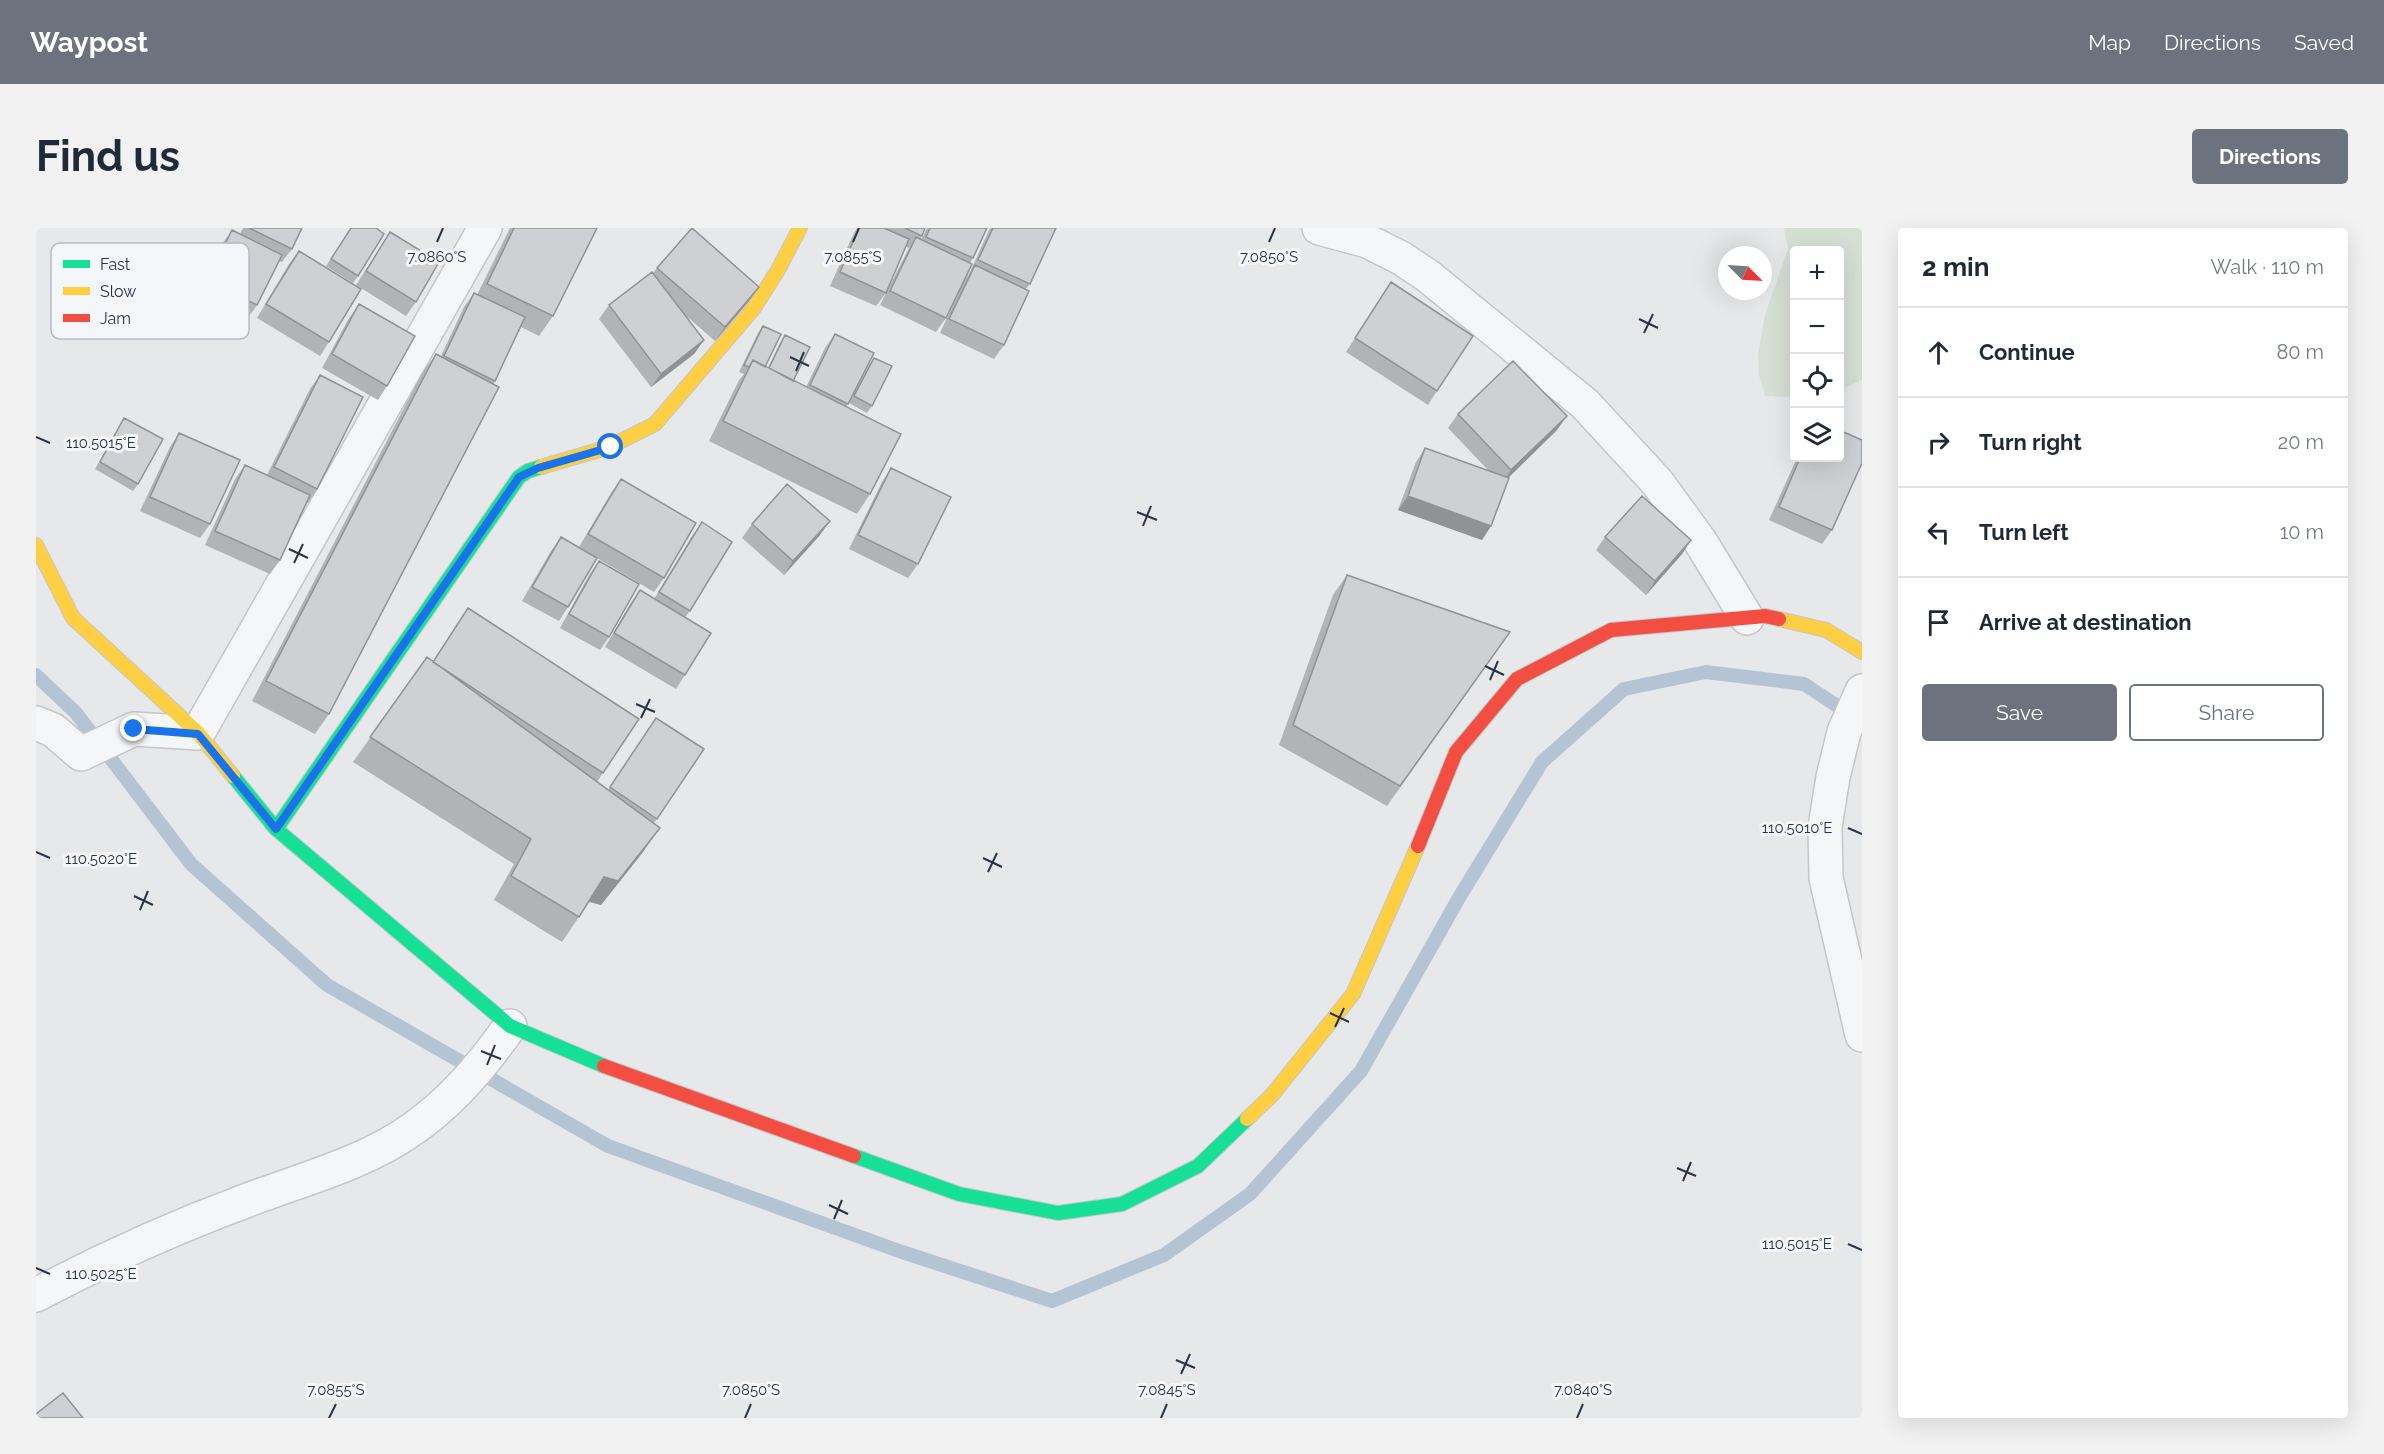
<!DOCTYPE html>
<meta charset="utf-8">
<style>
body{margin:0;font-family:Raleway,sans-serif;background:#f2f2f3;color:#1f2937}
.controls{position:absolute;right:18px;top:18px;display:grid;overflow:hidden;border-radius:6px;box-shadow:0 6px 24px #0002}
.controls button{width:54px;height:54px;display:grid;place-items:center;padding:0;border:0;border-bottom:2px solid #e0e1e3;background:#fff;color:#1f2937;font:30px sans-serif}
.compass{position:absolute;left:1682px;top:18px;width:54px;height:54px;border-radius:50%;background:#fff;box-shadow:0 6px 24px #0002;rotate:114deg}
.stop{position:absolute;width:18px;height:18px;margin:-14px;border:4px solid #1a73e8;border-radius:50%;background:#fff}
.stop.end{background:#1a73e8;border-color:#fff;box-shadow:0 2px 6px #0008}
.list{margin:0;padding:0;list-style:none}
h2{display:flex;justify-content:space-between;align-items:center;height:78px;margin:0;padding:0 24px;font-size:26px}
h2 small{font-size:20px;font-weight:400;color:#747a83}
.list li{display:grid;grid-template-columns:39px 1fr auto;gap:18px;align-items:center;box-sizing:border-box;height:90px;padding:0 24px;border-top:2px solid #e0e1e3}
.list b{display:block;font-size:22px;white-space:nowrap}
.list em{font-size:20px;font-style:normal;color:#747a83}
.actions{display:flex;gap:12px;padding:18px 24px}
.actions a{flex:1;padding:14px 0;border:2px solid #6c737f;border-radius:6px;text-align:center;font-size:21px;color:#6c737f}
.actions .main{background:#6c737f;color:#fff}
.icon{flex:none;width:33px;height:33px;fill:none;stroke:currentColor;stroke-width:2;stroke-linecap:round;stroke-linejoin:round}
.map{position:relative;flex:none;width:1826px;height:1190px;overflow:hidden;border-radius:6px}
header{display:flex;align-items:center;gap:36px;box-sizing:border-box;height:84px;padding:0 30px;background:#6c737f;color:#fff}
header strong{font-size:28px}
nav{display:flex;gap:33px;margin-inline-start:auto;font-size:21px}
.intro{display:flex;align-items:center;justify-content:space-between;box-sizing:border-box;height:144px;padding:0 36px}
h1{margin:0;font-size:42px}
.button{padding:15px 27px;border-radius:6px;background:#6c737f;color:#fff;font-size:21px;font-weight:700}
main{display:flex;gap:36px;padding:0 36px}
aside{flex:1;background:#fff;border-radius:6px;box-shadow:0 6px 24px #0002}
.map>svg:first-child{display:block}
</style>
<header>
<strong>Waypost</strong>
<nav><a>Map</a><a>Directions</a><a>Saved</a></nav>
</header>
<div class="intro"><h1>Find us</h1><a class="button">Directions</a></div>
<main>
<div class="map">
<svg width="1826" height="1190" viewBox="0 0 1826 1190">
<rect width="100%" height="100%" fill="#e6e8ea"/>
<path fill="#d6ded6" d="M 1748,0 L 1826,0 L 1826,152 L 1804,162 L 1804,22 L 1758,22 L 1758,169 L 1729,168 L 1723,147 L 1722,127 L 1729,87 L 1752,21 Z"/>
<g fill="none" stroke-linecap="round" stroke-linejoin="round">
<path stroke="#b4c4d5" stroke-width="14" d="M 0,447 L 40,485 L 155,636 L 291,757 L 572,918 L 866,1024 L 1016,1073 L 1128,1027 L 1214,966 L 1325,843 L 1424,668 L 1506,534 L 1588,461 L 1670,444 L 1768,456 L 1815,487"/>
<defs>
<path id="street" d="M 1283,0 L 1331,13 L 1365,30 L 1392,48 L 1549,176 L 1621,254 L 1664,313 L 1711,390
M 1826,463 L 1808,504 L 1797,549 L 1789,599 L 1790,650 L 1826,807
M 0,495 L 17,502 L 45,526 L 98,501 L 162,505 L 449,0
M 0,1067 C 68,1031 139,999 212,972 C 267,951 330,935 378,900 C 417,873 447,837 474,798"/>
<path id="fast" d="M 197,548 L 240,601 L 474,798 L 568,838
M 240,601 L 483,249 L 492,243 L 505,239
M 818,928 L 923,966 L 1022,985 L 1086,976 L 1162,938 L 1211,891"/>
<path id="slow" d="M 505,239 L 573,219 L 619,196 L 718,80 L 742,42 L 764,0
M 0,317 L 37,390 L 162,505 L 197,548
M 1743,391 L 1790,402 L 1826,424
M 1211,891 L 1236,867 L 1317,766 L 1382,618"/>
<path id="jam" d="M 1382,618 L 1420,524 L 1481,451 L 1575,402 L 1729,388 L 1743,391
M 568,838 L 818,928"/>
</defs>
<use href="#street" stroke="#c4c6c8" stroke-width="36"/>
<use href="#fast" stroke="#c4c6c8" stroke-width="16"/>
<use href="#slow" stroke="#c4c6c8" stroke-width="16"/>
<use href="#jam" stroke="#c4c6c8" stroke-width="16"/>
<use href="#street" stroke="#f5f6f7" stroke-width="33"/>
<use href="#fast" stroke="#16e098" stroke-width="14"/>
<use href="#slow" stroke="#ffcf43" stroke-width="14"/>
<use href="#jam" stroke="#f24e42" stroke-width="14"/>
</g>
<path fill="#b1b3b5" d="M 207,0 L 266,0 L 256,21 L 246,34 L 243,33 L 221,77 L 211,91 L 161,65 L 186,16 L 196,2 L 204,6 Z
M 315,0 L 322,48 L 317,55 L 290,38 Z
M 474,0 L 561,0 L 517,88 L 503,108 L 485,99 L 459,153 L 293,486 L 279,506 L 216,473 L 386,145 L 400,126 L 405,128 L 428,79 L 438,65 L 441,67 Z
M 821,0 L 889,0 L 884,11 L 885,12 L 891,0 L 951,0 L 937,30 L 934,35 L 910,90 L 900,104 L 844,77 L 873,20 L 870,19 L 850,65 L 840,78 L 794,58 L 818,5 Z
M 954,0 L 1020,0 L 994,56 L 990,61 L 968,117 L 958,131 L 904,105 L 929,51 L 933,46 Z
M 354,4 L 380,74 L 370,88 L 320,57 Z
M 263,23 L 293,114 L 284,128 L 221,90 L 253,36 Z
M 621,40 L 723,59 L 713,73 L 679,113 L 648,86 L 668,112 L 658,126 L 615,159 L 563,91 L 573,77 L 617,45 Z
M 1355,54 L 1401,163 L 1392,177 L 1310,124 Z
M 323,76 L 351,158 L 342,172 L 286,140 L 313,90 Z
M 727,98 L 729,139 L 732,140 L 744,115 L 749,107 L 757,153 L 770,159 L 789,120 L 799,106 L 812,176 L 810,179 L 834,266 L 821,286 L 673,213 L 703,152 L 708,146 L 703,144 L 722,105 Z
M 838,130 L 836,178 L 831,185 L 813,175 L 833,137 Z
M 284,147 L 281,261 L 272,275 L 270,274 L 244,332 L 234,346 L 169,317 L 199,251 L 209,237 L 231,247 L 274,161 Z
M 1422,186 L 1521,202 L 1472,249 L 1455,298 L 1446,312 L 1362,282 L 1380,234 L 1389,220 L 1453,243 L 1412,200 Z
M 88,190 L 102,256 L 97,263 L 59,241 Z
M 143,205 L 174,296 L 164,310 L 104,283 L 134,219 Z
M 1761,230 L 1803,230 L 1796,302 L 1786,316 L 1733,292 Z
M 855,240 L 882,336 L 872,350 L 813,321 L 846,254 Z
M 585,251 L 628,350 L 618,364 L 561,330 L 532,379 L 523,393 L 486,373 L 515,323 L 525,309 L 543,319 L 575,265 Z
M 666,294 L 654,383 L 649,389 L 649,447 L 640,461 L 569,419 L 594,376 L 604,362 L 618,371 L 656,308 Z
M 716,296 L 784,307 L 748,347 L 706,310 Z
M 1569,309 L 1655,312 L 1646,326 L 1610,367 L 1560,322 Z
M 563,333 L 573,409 L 564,422 L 524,400 L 553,347 Z
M 1311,347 L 1474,404 L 1351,578 L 1243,517 L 1297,367 Z
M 432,380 L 603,491 L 561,554 L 572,562 L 620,490 L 668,521 L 618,595 L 607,624 L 565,677 L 553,674 L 526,714 L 458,672 L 478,636 L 317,534 L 391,429 L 397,433 Z"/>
<path fill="#909294" d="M 723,59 L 713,73 L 679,113 L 689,99 Z
M 668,112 L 658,126 L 615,159 L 625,146 Z
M 1531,188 L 1521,202 L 1466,256 L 1475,242 Z
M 1372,268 L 1455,298 L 1446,312 L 1362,282 Z
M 794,293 L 784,307 L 748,347 L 757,333 Z
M 1655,312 L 1646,326 L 1610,367 L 1619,353 Z
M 624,600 L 607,624 L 565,677 L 551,673 L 568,649 Z"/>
<path fill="#ced0d3" stroke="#909294" stroke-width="1.5" d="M 213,0 L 266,0 L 256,21 Z
M 315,0 L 340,0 L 348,6 L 322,48 L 295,31 Z
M 478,0 L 561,0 L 517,88 L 451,56 Z
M 656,0 L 723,59 L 689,99 L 621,40 Z
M 823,0 L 848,0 L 873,11 L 850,65 L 804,44 Z
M 869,0 L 889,0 L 886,8 Z
M 894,0 L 951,0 L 937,30 L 890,9 Z
M 957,0 L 1020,0 L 994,56 L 942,32 Z
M 196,2 L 246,27 L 221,77 L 171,52 Z
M 354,4 L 403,34 L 380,74 L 330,43 Z
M 880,9 L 936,36 L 910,90 L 854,63 Z
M 263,23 L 325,61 L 293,114 L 230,76 Z
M 939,37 L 993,63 L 968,117 L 913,91 Z
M 616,44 L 668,112 L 625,146 L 573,77 Z
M 1355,54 L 1437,108 L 1401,163 L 1319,110 Z
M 438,65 L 489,89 L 459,153 L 408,128 Z
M 323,76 L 379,108 L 351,158 L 296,126 Z
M 727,98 L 745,106 L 729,139 L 717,132 L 713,139 L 708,137 Z
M 799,106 L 838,125 L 812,176 L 774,157 Z
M 749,107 L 774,119 L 757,153 L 733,140 Z
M 400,126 L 463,159 L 293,486 L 230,453 Z
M 838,130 L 856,138 L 836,178 L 818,168 Z
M 717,132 L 865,206 L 834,266 L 687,193 Z
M 1477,133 L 1531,188 L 1475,242 L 1422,186 Z
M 284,147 L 327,169 L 281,261 L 238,239 Z
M 88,190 L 127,211 L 102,256 L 64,234 Z
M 1803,202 L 1826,212 L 1826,235 L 1796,302 L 1743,279 L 1764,230 L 1803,230 Z
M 143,205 L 204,232 L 174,296 L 114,269 Z
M 1389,220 L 1473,250 L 1455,298 L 1372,268 Z
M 209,237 L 274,267 L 244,332 L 179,303 Z
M 855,240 L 915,269 L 882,336 L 822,307 Z
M 585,251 L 660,295 L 628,350 L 552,306 Z
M 751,256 L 794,293 L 757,333 L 716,296 Z
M 1606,268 L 1655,312 L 1619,353 L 1569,309 Z
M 666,294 L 696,314 L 654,383 L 623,364 Z
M 525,309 L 561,330 L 532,379 L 496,359 Z
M 563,333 L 603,356 L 573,409 L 533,386 Z
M 1311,347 L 1474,404 L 1364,558 L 1257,497 Z
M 604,362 L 675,405 L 649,447 L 578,405 Z
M 432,380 L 603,491 L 567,545 L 397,434 Z
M 391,429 L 624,600 L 582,653 L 568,649 L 543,689 L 475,648 L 495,611 L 334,509 Z
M 620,490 L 668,521 L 621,591 L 574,559 Z
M 27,1165 L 47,1190 L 0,1190 L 0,1186 Z"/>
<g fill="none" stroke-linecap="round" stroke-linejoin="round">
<path stroke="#1a73e8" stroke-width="8" d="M 98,501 L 162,506 L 240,601 L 483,249 L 502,240 L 575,219"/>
</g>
<path fill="none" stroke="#2b3445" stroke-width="2" d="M 401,14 L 407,0M 817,14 L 823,0M 1233,14 L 1239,0M 1603,91 L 1622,100M 1608,105 L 1617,86M 754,129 L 773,138M 760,143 L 768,124M 0,209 L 14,215M 1101,284 L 1121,292M 1107,298 L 1115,278M 253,321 L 272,330M 258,335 L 267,316M 1449,438 L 1468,447M 1454,452 L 1462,433M 600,476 L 619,484M 605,490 L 614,471M 1812,600 L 1826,606M 0,624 L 14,630M 947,630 L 966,639M 952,644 L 961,625M 98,668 L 117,677M 104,682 L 112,663M 1294,785 L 1313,794M 1299,799 L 1308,780M 445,823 L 465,831M 451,837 L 459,817M 1641,940 L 1660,948M 1647,953 L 1655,934M 793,977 L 812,986M 798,991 L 806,972M 1812,1016 L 1826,1022M 0,1040 L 14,1046M 1140,1132 L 1159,1140M 1145,1146 L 1154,1126M 293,1190 L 300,1176M 709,1190 L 715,1176M 1125,1190 L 1131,1176M 1541,1190 L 1547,1176"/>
<rect x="15" y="15" width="198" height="96" rx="9" fill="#f4f6f9" stroke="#b8bcc3" stroke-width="1.5"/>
<rect x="27" y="32" width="27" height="8" fill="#16e098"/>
<rect x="27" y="59" width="27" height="8" fill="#ffcf43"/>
<rect x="27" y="86" width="27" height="8" fill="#f24e42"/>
<g font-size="16" fill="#2b3445">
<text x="64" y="42">Fast</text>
<text x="64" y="69">Slow</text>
<text x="64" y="96">Jam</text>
</g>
<g font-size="15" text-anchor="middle" fill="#2b3445" stroke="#f4f6f9" stroke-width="6" stroke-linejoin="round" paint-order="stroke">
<text x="401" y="34">7.0860°S</text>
<text x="817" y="34">7.0855°S</text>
<text x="1233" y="34">7.0850°S</text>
<text x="65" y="220">110.5015°E</text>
<text x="1761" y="605">110.5010°E</text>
<text x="65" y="636">110.5020°E</text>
<text x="1761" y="1021">110.5015°E</text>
<text x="65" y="1051">110.5025°E</text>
<text x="300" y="1167">7.0855°S</text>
<text x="715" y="1167">7.0850°S</text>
<text x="1131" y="1167">7.0845°S</text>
<text x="1547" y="1167">7.0840°S</text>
</g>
</svg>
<div class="controls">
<button>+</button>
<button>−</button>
<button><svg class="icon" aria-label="locate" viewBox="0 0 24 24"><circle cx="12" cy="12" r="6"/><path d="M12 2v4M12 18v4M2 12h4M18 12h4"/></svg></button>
<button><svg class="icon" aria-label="layers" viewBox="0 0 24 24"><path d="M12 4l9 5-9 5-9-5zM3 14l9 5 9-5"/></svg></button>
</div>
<svg class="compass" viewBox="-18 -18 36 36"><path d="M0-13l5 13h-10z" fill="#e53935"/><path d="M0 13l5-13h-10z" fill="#747a83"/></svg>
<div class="stop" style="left:575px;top:219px"></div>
<div class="stop end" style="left:98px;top:501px"></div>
</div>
<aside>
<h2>2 min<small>Walk · 110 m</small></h2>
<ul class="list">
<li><svg class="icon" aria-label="ahead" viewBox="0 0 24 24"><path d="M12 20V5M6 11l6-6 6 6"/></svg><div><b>Continue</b></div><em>80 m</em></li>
<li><svg class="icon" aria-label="right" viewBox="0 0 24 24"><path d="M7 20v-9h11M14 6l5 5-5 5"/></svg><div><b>Turn right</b></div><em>20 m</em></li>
<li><svg class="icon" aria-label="left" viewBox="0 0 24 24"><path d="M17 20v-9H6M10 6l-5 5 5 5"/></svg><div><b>Turn left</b></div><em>10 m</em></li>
<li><svg class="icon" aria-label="arrive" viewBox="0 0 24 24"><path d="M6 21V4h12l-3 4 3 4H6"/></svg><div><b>Arrive at destination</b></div></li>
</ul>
<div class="actions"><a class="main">Save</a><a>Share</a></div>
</aside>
</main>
